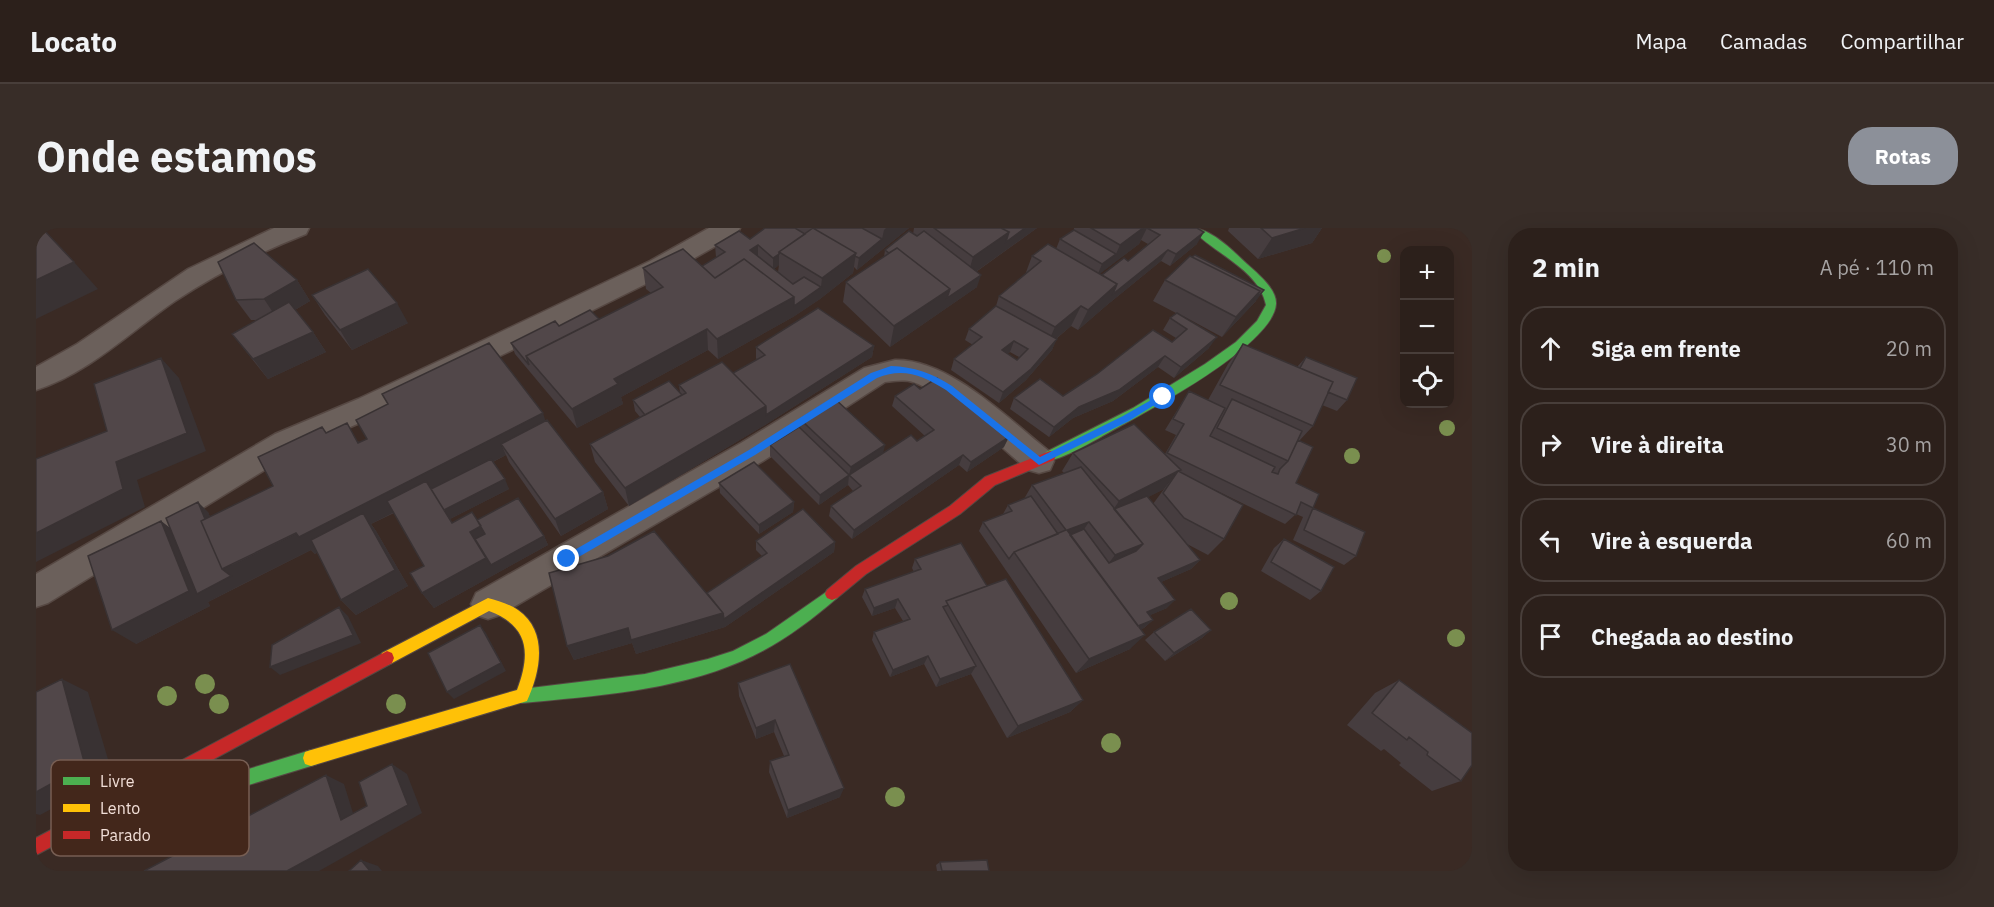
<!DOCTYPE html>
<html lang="pt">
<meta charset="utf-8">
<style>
body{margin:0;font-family:"IBM Plex Sans",sans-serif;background:#382d28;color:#f1f3f6}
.controls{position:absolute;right:18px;top:18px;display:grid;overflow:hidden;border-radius:12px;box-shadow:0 6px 24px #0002}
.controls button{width:54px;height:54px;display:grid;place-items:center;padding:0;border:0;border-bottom:2px solid #483e3a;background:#2c201b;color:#f1f3f6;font:30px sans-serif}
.stop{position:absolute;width:18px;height:18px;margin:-14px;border:4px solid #1a73e8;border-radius:50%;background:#fff}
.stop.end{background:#1a73e8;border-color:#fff;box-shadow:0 2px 6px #0008}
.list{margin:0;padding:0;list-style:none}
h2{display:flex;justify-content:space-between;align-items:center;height:78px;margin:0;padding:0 24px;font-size:26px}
h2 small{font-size:20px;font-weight:400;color:#a6a3a3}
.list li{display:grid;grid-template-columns:39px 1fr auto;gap:18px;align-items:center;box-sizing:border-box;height:84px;margin:0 12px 12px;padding:0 12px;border:2px solid #483e3a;border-radius:24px}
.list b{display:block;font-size:22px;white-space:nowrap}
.list em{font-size:20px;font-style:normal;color:#a6a3a3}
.icon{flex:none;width:33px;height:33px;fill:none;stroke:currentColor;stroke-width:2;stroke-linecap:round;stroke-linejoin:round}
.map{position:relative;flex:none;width:1436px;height:643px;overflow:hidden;border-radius:24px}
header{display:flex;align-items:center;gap:36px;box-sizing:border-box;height:84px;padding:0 30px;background:#2c201b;border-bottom:2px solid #483e3a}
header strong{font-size:28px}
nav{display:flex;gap:33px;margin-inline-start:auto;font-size:21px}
.intro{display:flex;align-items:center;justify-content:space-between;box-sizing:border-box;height:144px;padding:0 36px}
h1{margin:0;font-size:42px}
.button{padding:15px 27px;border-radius:24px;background:#8c9099;color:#fff;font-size:21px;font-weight:700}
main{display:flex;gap:36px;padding:0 36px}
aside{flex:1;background:#2c201b;border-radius:24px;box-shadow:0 6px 24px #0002}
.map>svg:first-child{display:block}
</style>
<header>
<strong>Locato</strong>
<nav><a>Mapa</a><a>Camadas</a><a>Compartilhar</a></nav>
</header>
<div class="intro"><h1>Onde estamos</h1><a class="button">Rotas</a></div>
<main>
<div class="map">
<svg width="1436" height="643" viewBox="0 0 1436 643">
<rect width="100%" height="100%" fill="#3a2a24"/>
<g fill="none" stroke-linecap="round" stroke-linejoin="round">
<defs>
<path id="street" d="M 238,0 L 273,0 L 270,6 C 224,24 180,46 139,73 C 94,104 53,145 0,162 L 0,139 L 41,116 L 152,41 Z
M 673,0 L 704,0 L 701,6 L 632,45 L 470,125 L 342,187 L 261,222 L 12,375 L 0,379 L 0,346 L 239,206 L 322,171 L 450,111 L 614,33 Z
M 859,132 C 914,131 972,191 1014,224 L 1018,233 L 1014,242 L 1003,245 L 992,242 C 966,220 907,163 877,154 C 868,151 858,153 849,154 L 727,233 L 464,387 L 452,391 L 440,387 L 435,376 L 440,365 L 705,215 L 828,140 Z"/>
<path id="fast" d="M 1155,0 C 1175,0 1196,22 1211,36 C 1221,45 1241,61 1240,76 C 1238,115 1121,178 1088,196 C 1074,203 1022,236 1010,232 L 1008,228 L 1010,224 L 1097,180 L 1169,136 L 1200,114 L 1221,93 L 1230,77 C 1223,41 1176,25 1155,0 Z
M 796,360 L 801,362 L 803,366 L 801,370 C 772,395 741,418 706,433 C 637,463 559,468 486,475 L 481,473 L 478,468 L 481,463 L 486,461 L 609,446 L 672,431 L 697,423 L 730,406 Z
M 275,522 L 281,524 L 283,530 L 281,536 L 275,538 L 22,615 L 16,613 L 14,607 L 16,601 L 22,599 Z"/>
<path id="slow" d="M 452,370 C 462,373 474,376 482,382 C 513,404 504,444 491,473 L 275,538 L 269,536 L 267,530 L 269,524 L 275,522 L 481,462 C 495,425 493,398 453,383 L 356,435 L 351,437 L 346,435 L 344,430 L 346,425 Z"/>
<path id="jam" d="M 1014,223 L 1018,224 L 1020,228 L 1018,232 L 959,257 L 924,286 L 830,346 L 801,370 L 796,372 L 791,370 L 789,366 L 791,362 L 820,338 L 914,278 L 949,249 Z
M 351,423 L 356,425 L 358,430 L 356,435 L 0,627 L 0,610 Z"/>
</defs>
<use href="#street" stroke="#564843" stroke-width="3"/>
<use href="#fast" stroke="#564843" stroke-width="2"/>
<use href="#slow" stroke="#564843" stroke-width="2"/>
<use href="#jam" stroke="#564843" stroke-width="2"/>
<use href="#street" fill="#6b605b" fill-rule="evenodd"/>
<use href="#fast" fill="#4caf50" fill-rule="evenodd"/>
<use href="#slow" fill="#ffc107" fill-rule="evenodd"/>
<use href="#jam" fill="#c62828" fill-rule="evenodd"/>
</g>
<g fill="#7a8f4f">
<circle cx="1348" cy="28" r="7"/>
<circle cx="1411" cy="200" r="8"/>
<circle cx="1316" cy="228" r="8"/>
<circle cx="1193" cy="373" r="9"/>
<circle cx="1420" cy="410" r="9"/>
<circle cx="169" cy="456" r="10"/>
<circle cx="131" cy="468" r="10"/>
<circle cx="183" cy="476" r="10"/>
<circle cx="360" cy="476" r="10"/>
<circle cx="1075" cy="515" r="10"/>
<circle cx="859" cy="569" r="10"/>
</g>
<path fill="#463d3f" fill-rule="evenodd" d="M 729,0 L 873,0 L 821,42 L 818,39 L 817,45 L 784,71 L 757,89 L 682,131 L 672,122 L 585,169 L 587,176 L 541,200 L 479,126 L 475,115 L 523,98 L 563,91 L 615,65 L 610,61 L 607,40 L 666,38 L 681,29 L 680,29 L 679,17 L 714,11 ZM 743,37 L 742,44 L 738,41 Z
M 878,0 L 1001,0 L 940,44 L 941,59 L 854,119 L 807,74 L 810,54 L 848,29 L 849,22 L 877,6 Z
M 1038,0 L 1161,0 L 1161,16 L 1134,38 L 1125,33 L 1071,77 L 1042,102 L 1035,98 L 1020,111 L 1016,122 L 990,152 L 963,175 L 915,142 L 918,131 L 937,117 L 929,112 L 933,101 L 960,78 L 963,68 L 989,47 L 996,28 L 1020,21 L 1024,11 L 1038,2 ZM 1105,12 L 1112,16 L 1092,33 L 1066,47 L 1063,46 L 1103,16 ZM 974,124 L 983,129 L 981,132 L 971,126 Z
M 1193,0 L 1286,0 L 1276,15 L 1222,31 L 1192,3 Z
M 261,52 L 274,73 L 259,82 L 277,104 L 290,124 L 232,151 L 196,106 L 221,92 L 215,92 L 200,72 Z
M 1129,52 L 1220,73 L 1186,109 L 1147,88 L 1173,120 L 1138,150 L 1122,139 L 1077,173 L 1037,190 L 1013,209 L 974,181 L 978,170 L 1027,168 L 1136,114 L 1140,110 L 1127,102 L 1134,90 L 1140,85 L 1117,73 Z
M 276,67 L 372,95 L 316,122 L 289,87 Z
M 1207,116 L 1261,139 L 1270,129 L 1311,172 L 1301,183 L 1286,177 L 1277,198 L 1263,213 L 1260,255 L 1277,280 L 1320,328 L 1308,337 L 1257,312 L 1267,289 L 1260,286 L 1249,296 L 1171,258 L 1188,311 L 1172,327 L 1151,316 L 1164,332 L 1155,341 L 1125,354 L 1131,380 L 1114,387 L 1117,392 L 1108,400 L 1105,401 L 1094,421 L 1040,445 L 943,303 L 947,294 L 967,286 L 972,277 L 988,271 L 996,257 L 1028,245 L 1026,243 L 1037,225 L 1129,226 L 1140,207 L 1129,202 L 1153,163 L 1172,172 L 1192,136 ZM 1128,261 L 1117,276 L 1112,269 Z
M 838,118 L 836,129 L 729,197 L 593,278 L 559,234 L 554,216 L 604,189 L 599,183 L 597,172 L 644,165 L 643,157 L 697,145 L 721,132 L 720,130 L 720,119 Z
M 884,161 L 968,219 L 931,244 L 923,237 L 816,311 L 793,288 L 795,278 L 817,263 L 812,257 L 783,277 L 734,228 L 734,217 L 763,199 L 764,191 L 847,225 L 881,213 L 889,208 L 856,178 L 859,168 Z
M 510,193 L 567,264 L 572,281 L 525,308 L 473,234 L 470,227 L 457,234 L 473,261 L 414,291 L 416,295 L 441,292 L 508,308 L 512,317 L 398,380 L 386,365 L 388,338 L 358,285 L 335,296 L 340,303 L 372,358 L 320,387 L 305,372 L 281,324 L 279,326 L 275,322 L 172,374 L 174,378 L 100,416 L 125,293 L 134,300 L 172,284 L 174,289 L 237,258 L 286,199 L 290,205 L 324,214 Z
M 683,255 L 758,274 L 757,284 L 723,306 L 684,265 Z
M 1248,311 L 1285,363 L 1274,372 L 1225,343 L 1238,320 Z
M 720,313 L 799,314 L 798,324 L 689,399 L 600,426 L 596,415 L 538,432 L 531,418 L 671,365 L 726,328 L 720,322 Z
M 879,331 L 951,358 L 1047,472 L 1034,484 L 971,510 L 935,446 L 900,459 L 888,436 L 854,449 L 836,412 L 838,404 L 867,393 L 859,380 L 836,388 L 826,369 L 829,361 L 878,344 L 876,340 Z
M 1175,402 L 1166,410 L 1129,433 L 1109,412 L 1118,404 Z
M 754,436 L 804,569 L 751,590 L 733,544 L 734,533 L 748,528 L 738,504 L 720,511 L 703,468 L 702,455 Z
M 1363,452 L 1425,553 L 1396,563 L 1363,537 L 1365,535 L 1348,521 L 1345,523 L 1311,497 L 1339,465 Z
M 904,634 L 953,643 L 901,643 L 900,637 Z"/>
<path fill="#393233" d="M 850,0 L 873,0 L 821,42 L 823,30 L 846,11 L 848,2 Z
M 989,0 L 1001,0 L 931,50 L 937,29 L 973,4 Z
M 1107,0 L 1111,0 L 1103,16 L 1061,48 L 1066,36 L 1080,26 L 1084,17 Z
M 1269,0 L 1286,0 L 1276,15 L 1222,31 L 1236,10 Z
M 1168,4 L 1161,16 L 1134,38 L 1140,26 Z
M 722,17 L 722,28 L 714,22 Z
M 1132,22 L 1125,33 L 1071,77 L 1042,102 L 1052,82 L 1081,56 Z
M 820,25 L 817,45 L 784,71 L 757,89 L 682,131 L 681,111 L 758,69 L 785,59 L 786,50 Z
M 743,26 L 743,37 L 737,42 L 737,30 Z
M 38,34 L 62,61 L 0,91 L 0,52 Z
M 945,47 L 941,59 L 854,119 L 858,98 L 914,61 Z
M 261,52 L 274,73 L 242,92 L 228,71 Z
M 1228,62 L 1220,73 L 1186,109 L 1200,89 L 1224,63 Z
M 361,75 L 372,95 L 316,122 L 304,102 Z
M 1045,78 L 1035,98 L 1010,119 L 1019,99 Z
M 671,101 L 672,122 L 585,169 L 587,176 L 541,200 L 536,181 L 578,151 Z
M 277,104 L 290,124 L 232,151 L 217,131 Z
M 1181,109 L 1173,120 L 1138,150 L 1145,139 Z
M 1021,111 L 1016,122 L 990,152 L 963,175 L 967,164 Z
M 978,113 L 974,124 L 962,133 L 966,122 Z
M 838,118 L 836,129 L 729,197 L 593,278 L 589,260 L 730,178 Z
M 1129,128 L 1122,139 L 1077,173 L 1037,190 L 1013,209 L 1018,199 L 1043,179 Z
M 125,130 L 143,150 L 170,223 L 101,252 L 109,279 L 0,334 L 0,305 L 80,234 Z
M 507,185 L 513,204 L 465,216 L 470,227 L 335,296 L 340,303 L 372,358 L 320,387 L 305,372 L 334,297 L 279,326 L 275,322 L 205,357 L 172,374 L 174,378 L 100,416 L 76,402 L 125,293 L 186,341 L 162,274 L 172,284 L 196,337 Z
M 973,209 L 968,219 L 931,244 L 935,234 Z
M 849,217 L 845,235 L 813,247 L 815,239 Z
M 927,227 L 923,237 L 816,311 L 818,302 Z
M 1142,243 L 1128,261 L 1074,289 L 1073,288 L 1083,273 Z
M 813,247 L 812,257 L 783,277 L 784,267 Z
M 469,251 L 473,261 L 414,291 L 408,282 Z
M 567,264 L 572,281 L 525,308 L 519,291 Z
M 758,274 L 757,284 L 723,306 L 723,297 Z
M 1053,294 L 1041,311 L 1030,315 L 1031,302 Z
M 445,298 L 455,315 L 444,320 L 434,304 Z
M 508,308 L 512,317 L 398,380 L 386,365 L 450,330 Z
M 799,314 L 798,324 L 689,399 L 600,426 L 596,415 L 538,432 L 531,418 L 592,400 Z
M 1107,316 L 1093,333 L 1066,344 L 1079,327 Z
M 1164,332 L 1155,341 L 1114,359 L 1122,350 Z
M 862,371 L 859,380 L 836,388 L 838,380 Z
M 1139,372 L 1131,380 L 1103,392 L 1111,384 Z
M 303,379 L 312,388 L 325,415 L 244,447 L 234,439 Z
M 1117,392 L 1108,400 L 1086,409 L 1094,401 Z
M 444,397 L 450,405 L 470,443 L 418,471 L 411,464 Z
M 1175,402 L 1166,410 L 1129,433 L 1138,425 Z
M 1109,407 L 1094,421 L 1040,445 L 1053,431 Z
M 892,428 L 888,436 L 854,449 L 857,442 Z
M 940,438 L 935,446 L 900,459 L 904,451 Z
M 26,451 L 52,464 L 77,548 L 4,587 L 0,586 L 0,564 Z
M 1047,472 L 1034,484 L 971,510 L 982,498 Z
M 739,492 L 738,504 L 720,511 L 720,500 Z
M 356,536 L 371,546 L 386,585 L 283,643 L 251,643 L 372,577 Z
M 290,547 L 308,556 L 322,601 L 305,592 Z
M 808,560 L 804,569 L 751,590 L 752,582 Z
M 325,632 L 342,638 L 346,643 L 334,643 Z"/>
<path fill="#514749" stroke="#393233" stroke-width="1.5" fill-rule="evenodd" d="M 0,0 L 6,0 L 38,34 L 0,52 Z
M 729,0 L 759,0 L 769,6 L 743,24 L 743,26 L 737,30 L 722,17 L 714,22 L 757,56 L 768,49 L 785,59 L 758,78 L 758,69 L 708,31 L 679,50 L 666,38 L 689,24 L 679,17 L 703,3 L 714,11 Z
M 777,0 L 820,25 L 786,50 L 743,24 Z
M 777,0 L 826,0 L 846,11 L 823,30 L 819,28 L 820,25 Z
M 898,0 L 965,0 L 973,4 L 937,29 Z
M 965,0 L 989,0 L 970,14 L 973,4 Z
M 1055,0 L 1107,0 L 1084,17 Z
M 1111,0 L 1161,0 L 1168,4 L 1140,26 L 1132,22 L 1077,66 L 1081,56 L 1066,47 L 1088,30 L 1092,33 L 1124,7 Z
M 1225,0 L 1269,0 L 1236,10 Z
M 1038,2 L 1080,26 L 1066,36 L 1024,11 Z
M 873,3 L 881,8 L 888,3 L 945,47 L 911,70 L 914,61 L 861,20 L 853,25 L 849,22 Z
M 218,15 L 261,52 L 228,71 L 200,72 L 182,34 Z
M 1012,16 L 1081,56 L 1052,82 L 1045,78 L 1019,99 L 963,68 L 1005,33 L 996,28 Z
M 861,20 L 914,61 L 858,98 L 810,54 Z
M 647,21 L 679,50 L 708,31 L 758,69 L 681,111 L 671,101 L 578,151 L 582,156 L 536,181 L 490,128 L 627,59 L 607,40 Z
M 1159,27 L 1228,62 L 1218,73 L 1224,63 L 1156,29 Z
M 1154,28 L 1224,63 L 1200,89 L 1129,52 Z
M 332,41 L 361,75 L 304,102 L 276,67 Z
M 253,74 L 277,104 L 217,131 L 196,106 Z
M 960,78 L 1021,111 L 995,141 L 967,164 L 918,131 L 946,109 L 933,101 ZM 978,113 L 992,121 L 981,132 L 966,122 Z
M 782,80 L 838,118 L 730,187 L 730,178 L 697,145 L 729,127 L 720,119 Z
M 554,82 L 563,91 L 490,128 L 493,137 L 475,115 L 519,93 L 523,98 Z
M 1141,85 L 1181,109 L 1145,139 L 1129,128 L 1083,162 L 1043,179 L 1018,199 L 978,170 L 1004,151 L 1027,168 L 1061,146 L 1117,102 L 1136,114 L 1151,101 L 1134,90 Z
M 453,115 L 507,185 L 263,309 L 260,305 L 186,341 L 165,293 L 237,258 L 222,229 L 286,199 L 290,205 L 311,195 L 322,215 L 331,211 L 320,192 L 352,176 L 346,166 Z
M 1207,116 L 1297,154 L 1277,198 L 1184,157 Z
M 1270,129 L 1321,150 L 1311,172 L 1292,164 L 1297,154 L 1264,140 Z
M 125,130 L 151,205 L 80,234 L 87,261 L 0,305 L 0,231 L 71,203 L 58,156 Z
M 686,134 L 730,178 L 589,260 L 554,216 L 650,165 L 643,157 Z
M 901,150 L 973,209 L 935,234 L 927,227 L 818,302 L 795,278 L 825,258 L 813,247 L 875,207 L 881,213 L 898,202 L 859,168 L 878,156 L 884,161 Z
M 633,153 L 646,167 L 609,187 L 597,172 Z
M 1153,163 L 1189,180 L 1174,208 L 1239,239 L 1236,244 L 1242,246 L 1244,241 L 1252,233 L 1262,212 L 1277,219 L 1260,255 L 1283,266 L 1277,280 L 1265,274 L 1260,287 L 1131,225 L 1148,196 L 1137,191 Z
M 798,170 L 849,217 L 815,239 L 764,191 Z
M 1196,171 L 1266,203 L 1252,233 L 1181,200 Z
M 511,192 L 567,264 L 519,291 L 465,216 Z
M 1098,196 L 1145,242 L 1142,243 L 1207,277 L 1188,311 L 1148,290 L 1127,265 L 1142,243 L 1083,273 L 1037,225 Z
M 763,199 L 813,247 L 784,267 L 734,217 Z
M 455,231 L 469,251 L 408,282 L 395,261 Z
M 718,234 L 758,274 L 723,297 L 683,255 Z
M 1045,239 L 1107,316 L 1079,327 L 1053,294 L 1031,302 L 1109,407 L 1053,431 L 978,324 L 1030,302 L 996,257 Z
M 390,253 L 416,295 L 436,284 L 445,298 L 434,304 L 450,330 L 386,365 L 374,345 L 388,338 L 351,273 Z
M 995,268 L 1022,306 L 978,324 L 973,331 L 947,294 L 976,283 L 972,277 Z
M 1111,268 L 1164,332 L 1122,350 L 1139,372 L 1111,384 L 1117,392 L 1102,398 L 1034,307 L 1048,301 L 1073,335 L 1100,323 L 1107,316 L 1078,281 Z
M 482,270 L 508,308 L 455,337 L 439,311 L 449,306 L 441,292 Z
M 162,274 L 169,291 L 165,293 L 186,341 L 195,348 L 161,366 L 130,290 Z
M 1277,280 L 1329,304 L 1320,328 L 1268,302 Z
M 767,281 L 799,314 L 688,391 L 687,385 L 671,365 L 731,325 L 720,313 Z
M 327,285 L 359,342 L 305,372 L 275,312 Z
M 125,293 L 153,363 L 76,402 L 52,328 Z
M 618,303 L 687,385 L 595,412 L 592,400 L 531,418 L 513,345 L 572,328 Z
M 1248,311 L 1298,339 L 1285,363 L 1235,334 Z
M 925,315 L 951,358 L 910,373 L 912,377 L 907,379 L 940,438 L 904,451 L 892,428 L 857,442 L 838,404 L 874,391 L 862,371 L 838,380 L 829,361 L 885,341 L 879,331 Z
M 970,351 L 1047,472 L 982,498 L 910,373 Z
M 303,379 L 317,407 L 234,439 L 236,417 Z
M 1155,381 L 1175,402 L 1138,425 L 1118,404 Z
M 444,397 L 465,435 L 411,464 L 392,425 Z
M 754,436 L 808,560 L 752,582 L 734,533 L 753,527 L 739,492 L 720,500 L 702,455 Z
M 26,451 L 49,537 L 0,564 L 0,464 Z
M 1363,452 L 1436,505 L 1436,537 L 1425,553 L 1391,527 L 1392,524 L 1373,509 L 1371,512 L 1336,485 Z
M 356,536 L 372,577 L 251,643 L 108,643 L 290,547 L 305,592 L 331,578 L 323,554 Z
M 325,632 L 334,643 L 313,643 Z
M 951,632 L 953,643 L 906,643 L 904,634 Z"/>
<path fill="#1a73e8" d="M 855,138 C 878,139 896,145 916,158 L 1004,229 L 1087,188 L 1124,167 L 1127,166 L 1131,169 L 1093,193 L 1003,237 L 910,162 C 887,148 868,139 841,150 L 719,227 L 534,334 L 528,334 L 528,328 L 713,222 L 835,145 Z"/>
<rect x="15" y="532" width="198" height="96" rx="9" fill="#43271b" stroke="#775e53" stroke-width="1.5"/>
<rect x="27" y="549" width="27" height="8" fill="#4caf50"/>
<rect x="27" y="576" width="27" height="8" fill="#ffc107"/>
<rect x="27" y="603" width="27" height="8" fill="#c62828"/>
<g font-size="16" fill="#f1ded7">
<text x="64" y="559">Livre</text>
<text x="64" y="586">Lento</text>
<text x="64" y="613">Parado</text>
</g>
</svg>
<div class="controls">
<button>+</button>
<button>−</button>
<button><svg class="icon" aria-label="locate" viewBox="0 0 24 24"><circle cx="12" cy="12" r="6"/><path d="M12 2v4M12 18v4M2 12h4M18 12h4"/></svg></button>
</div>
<div class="stop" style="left:1127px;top:169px"></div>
<div class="stop end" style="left:531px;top:331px"></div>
</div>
<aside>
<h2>2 min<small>A pé · 110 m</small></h2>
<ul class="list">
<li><svg class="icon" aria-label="ahead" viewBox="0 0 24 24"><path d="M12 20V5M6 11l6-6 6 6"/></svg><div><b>Siga em frente</b></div><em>20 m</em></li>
<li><svg class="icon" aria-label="right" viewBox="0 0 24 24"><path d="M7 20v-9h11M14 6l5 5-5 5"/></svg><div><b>Vire à direita</b></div><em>30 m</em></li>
<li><svg class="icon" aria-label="left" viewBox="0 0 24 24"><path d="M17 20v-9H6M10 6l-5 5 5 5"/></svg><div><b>Vire à esquerda</b></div><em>60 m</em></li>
<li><svg class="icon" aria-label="arrive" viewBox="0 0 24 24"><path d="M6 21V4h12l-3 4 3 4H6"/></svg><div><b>Chegada ao destino</b></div></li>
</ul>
</aside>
</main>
